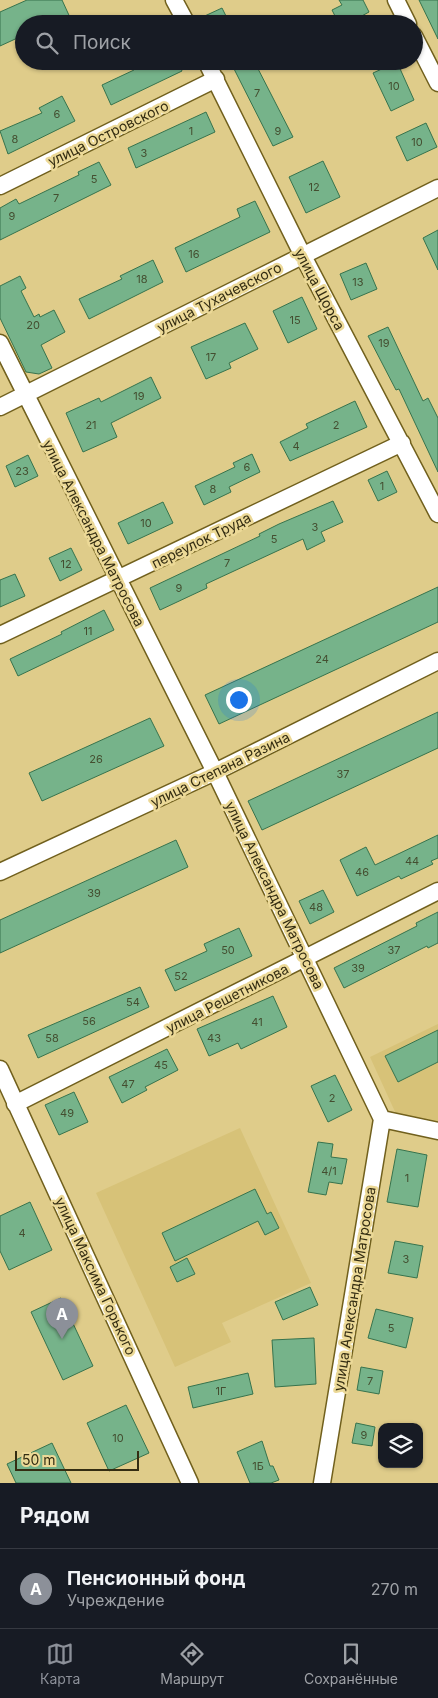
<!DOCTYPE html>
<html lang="ru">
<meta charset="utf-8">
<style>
body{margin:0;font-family:Inter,sans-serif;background:#20242c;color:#f1f3f6}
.controls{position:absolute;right:15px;bottom:15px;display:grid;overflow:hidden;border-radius:10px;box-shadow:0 1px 4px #0004}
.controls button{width:45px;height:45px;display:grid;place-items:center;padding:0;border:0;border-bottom:1px solid #363941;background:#171b24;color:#f1f3f6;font:25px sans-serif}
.scale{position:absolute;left:15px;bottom:12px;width:124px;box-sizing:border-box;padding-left:5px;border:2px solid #342d12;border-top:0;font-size:14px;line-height:18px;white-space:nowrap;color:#342d12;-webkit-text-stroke:4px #ecd997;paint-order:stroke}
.you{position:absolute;left:238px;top:699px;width:18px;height:18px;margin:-12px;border:4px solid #fff;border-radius:50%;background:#1a73e8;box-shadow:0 0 0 8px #1a73e833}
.badge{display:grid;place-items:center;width:32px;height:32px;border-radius:50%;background:#8c9099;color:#fff;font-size:16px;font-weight:700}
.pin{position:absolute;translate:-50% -41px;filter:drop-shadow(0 1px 2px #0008)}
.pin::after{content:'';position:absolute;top:26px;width:18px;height:15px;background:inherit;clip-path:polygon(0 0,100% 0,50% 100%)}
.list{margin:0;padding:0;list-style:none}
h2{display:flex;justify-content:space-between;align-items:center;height:65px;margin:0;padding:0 20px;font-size:21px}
h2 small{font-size:16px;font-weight:400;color:#9ea1a6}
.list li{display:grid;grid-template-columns:32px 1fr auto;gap:15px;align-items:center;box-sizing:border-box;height:80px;padding:0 20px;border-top:1px solid #363941}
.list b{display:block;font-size:19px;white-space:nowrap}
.list p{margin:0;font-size:16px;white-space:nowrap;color:#9ea1a6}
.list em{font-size:16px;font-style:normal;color:#9ea1a6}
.icon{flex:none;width:28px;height:28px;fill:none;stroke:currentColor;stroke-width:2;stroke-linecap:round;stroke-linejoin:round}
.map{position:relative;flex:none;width:438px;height:1483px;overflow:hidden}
.search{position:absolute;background:#171b24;box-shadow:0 1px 4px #0004;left:15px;right:15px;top:15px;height:55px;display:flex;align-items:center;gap:12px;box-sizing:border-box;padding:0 18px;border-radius:28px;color:#9ea1a6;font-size:19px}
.sheet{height:145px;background:#171b24}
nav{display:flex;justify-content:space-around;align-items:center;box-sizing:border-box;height:70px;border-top:1px solid #363941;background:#171b24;font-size:14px;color:#9ea1a6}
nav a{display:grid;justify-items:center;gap:2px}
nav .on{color:#8c9099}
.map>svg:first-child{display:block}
</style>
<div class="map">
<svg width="438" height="1483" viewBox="0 0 438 1483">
<rect width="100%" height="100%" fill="#dfcc8a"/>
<path fill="#d7c278" d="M 438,1024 L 438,1125 L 397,1116 L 370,1057 Z
M 240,1128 L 311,1283 L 222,1323 L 231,1342 L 175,1367 L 96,1193 Z"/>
<path fill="#76b38a" stroke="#37734d" d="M 27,0 L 62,0 L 73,24 L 24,24 L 24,35 L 0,46 L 0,12 Z
M 339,0 L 363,0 L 369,12 L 347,24 L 339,24 L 332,10 L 342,5 Z
M 419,0 L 438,0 L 438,39 Z
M 222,8 L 230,24 L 197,24 L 196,20 Z
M 144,61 L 178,61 L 182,71 L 111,105 L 102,85 L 134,70 L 133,66 Z
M 230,61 L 254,61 L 293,137 L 273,146 Z
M 397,62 L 414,100 L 391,111 L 373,73 Z
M 62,96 L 75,121 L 8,154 L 0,131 L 42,113 L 39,108 Z
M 206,112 L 215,132 L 136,168 L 128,148 Z
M 426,123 L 437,147 L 407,161 L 396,137 Z
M 323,161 L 340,197 L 306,213 L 289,177 Z
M 99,162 L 111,185 L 0,240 L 0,208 L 16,199 L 19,204 L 79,175 L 78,172 Z
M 255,201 L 270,232 L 186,272 L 175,248 L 240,217 L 237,209 Z
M 438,230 L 438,270 L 423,238 Z
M 153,260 L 163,282 L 89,319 L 79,299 L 122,279 L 120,276 Z
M 366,263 L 377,289 L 351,300 L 340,274 Z
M 20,276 L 26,288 L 21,291 L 34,317 L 39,314 L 40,317 L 54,310 L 65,332 L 41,345 L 52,368 L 39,374 L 26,372 L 0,318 L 0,286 Z
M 302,297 L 317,329 L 288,343 L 273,311 Z
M 245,323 L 258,349 L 229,363 L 231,368 L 206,379 L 191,347 Z
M 388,327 L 423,401 L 428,398 L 438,418 L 438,472 L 399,389 L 396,390 L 368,336 Z
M 151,377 L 161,398 L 111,423 L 117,437 L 83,452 L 66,413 L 99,398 L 101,402 Z
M 355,401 L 367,427 L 290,461 L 280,442 L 308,428 L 306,424 Z
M 252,454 L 260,472 L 229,487 L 231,492 L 204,505 L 195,486 L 235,467 L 233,463 Z
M 28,455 L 38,476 L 15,487 L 6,466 Z
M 387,471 L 397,492 L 378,501 L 368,480 Z
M 333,501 L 343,522 L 321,532 L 325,541 L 307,550 L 303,539 L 206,584 L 207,588 L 160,610 L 150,588 L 260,536 L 259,534 L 279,524 Z
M 163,502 L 173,523 L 128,544 L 118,523 Z
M 71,548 L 82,570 L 60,581 L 49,558 Z
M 15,574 L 25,596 L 0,607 L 0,580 Z
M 438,587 L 438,622 L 219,724 L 205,695 Z
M 104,610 L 114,630 L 18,676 L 10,659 L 62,634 L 61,632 Z
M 438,712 L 438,748 L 262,830 L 248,801 Z
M 150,718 L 164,746 L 42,801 L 29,773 Z
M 438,835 L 438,858 L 431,861 L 433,864 L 401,879 L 399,876 L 357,896 L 340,860 L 366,847 L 375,865 Z
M 176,840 L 188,867 L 0,953 L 0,920 Z
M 323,890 L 334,912 L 310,924 L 299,901 Z
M 438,912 L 438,943 L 428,948 L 427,946 L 344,988 L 334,968 L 417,926 L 416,923 Z
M 239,928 L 252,956 L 175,991 L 165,970 L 207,951 L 204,944 Z
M 140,987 L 149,1007 L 38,1058 L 28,1035 Z
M 273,996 L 287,1027 L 241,1049 L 238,1043 L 209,1056 L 197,1029 Z
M 438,1030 L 438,1062 L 398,1082 L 385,1056 Z
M 167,1049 L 178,1070 L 145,1087 L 147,1090 L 122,1103 L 109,1077 Z
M 335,1075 L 352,1110 L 328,1122 L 311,1086 Z
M 74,1092 L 88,1122 L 59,1135 L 45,1105 Z
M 318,1142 L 333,1144 L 331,1157 L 347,1159 L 342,1184 L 329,1182 L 326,1195 L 308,1192 Z
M 397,1149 L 427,1155 L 418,1207 L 387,1202 Z
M 255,1189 L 267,1214 L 271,1212 L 279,1228 L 265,1235 L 258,1221 L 175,1261 L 162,1233 Z
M 30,1202 L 52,1250 L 9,1270 L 0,1251 L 0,1216 Z
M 395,1241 L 423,1246 L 417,1278 L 388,1273 Z
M 187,1258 L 195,1274 L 177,1282 L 170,1267 Z
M 310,1287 L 318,1305 L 283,1320 L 275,1302 Z
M 61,1298 L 93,1366 L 63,1380 L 31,1312 Z
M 376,1309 L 413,1318 L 406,1348 L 368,1338 Z
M 314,1338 L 316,1384 L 275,1387 L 272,1340 Z
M 361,1367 L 383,1371 L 379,1394 L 357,1390 Z
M 248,1373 L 253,1394 L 193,1408 L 188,1387 Z
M 126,1405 L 149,1453 L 109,1471 L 87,1423 Z
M 356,1423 L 375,1427 L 372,1446 L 352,1443 Z
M 262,1441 L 270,1466 L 273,1466 L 279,1480 L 271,1483 L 250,1483 L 237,1452 Z
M 52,1443 L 71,1483 L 16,1483 L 7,1464 Z"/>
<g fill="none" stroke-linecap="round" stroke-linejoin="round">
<defs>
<path id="minor" d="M 174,0 L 187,24
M 396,0 L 408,24
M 414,36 L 438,83
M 206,61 L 303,256 L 438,514
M 0,186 L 216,79
M 0,343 L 215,772 L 382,1119 L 322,1483
M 0,407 L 438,188
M 0,635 L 402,443
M 0,872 L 215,772 L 438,661
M 0,1069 L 190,1483
M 15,1104 L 438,891
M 382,1119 L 438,1131"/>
</defs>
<use href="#minor" stroke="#71601d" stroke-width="19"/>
<use href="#minor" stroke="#fff" stroke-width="16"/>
</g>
<g text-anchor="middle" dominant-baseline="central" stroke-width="5" stroke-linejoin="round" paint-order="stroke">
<g font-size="11" fill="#444e30">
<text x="394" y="86">10</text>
<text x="257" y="93">7</text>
<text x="57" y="114">6</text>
<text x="191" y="131">1</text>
<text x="278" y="131">9</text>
<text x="15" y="139">8</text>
<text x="417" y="142">10</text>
<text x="144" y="153">3</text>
<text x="94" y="179">5</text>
<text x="314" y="187">12</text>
<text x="56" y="198">7</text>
<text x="12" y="216">9</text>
<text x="194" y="254">16</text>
<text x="142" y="279">18</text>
<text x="358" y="282">13</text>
<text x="295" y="320">15</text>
<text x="33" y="325">20</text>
<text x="384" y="343">19</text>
<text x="211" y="357">17</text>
<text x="139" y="396">19</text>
<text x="91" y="425">21</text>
<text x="336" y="425">2</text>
<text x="296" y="446">4</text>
<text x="247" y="467">6</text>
<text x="22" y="471">23</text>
<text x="382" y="486">1</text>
<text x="213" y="489">8</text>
<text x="146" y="523">10</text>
<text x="315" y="527">3</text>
<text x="274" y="539">5</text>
<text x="227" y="563">7</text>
<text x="66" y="564">12</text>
<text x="179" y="588">9</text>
<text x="88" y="631">11</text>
<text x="322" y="659">24</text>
<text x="96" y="759">26</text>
<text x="343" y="774">37</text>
<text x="412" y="861">44</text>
<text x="362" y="872">46</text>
<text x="94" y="893">39</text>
<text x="316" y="907">48</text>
<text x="228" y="950">50</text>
<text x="394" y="950">37</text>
<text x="358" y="968">39</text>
<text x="181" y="976">52</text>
<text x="133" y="1002">54</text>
<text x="89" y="1021">56</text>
<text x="257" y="1022">41</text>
<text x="52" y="1038">58</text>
<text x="214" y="1038">43</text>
<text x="161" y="1065">45</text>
<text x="128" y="1084">47</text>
<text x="332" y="1098">2</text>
<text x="67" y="1113">49</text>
<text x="329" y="1171">4/1</text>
<text x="407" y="1178">1</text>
<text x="22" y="1233">4</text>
<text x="406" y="1259">3</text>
<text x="391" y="1328">5</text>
<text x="370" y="1381">7</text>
<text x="221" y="1391">1Г</text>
<text x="364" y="1435">9</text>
<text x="118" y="1438">10</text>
<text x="258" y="1466">1Б</text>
</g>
<g font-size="14" fill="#342d12" stroke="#ecd997">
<text transform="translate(108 133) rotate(-26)">улица Островского</text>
<text transform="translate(320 289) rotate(62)">улица Щорса</text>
<text transform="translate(219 297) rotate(-27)">улица Тухачевского</text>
<text transform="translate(94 533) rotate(63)">улица Александра Матросова</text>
<text transform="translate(201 540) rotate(-26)">переулок Труда</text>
<text transform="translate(220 769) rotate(-26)">улица Степана Разина</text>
<text transform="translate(275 895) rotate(64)">улица Александра Матросова</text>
<text transform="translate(227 998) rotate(-27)">улица Решетникова</text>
<text transform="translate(96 1276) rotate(65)">улица Максима Горького</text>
<text transform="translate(354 1289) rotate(-81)">улица Александра Матросова</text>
</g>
</g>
</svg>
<div class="controls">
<button><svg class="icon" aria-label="layers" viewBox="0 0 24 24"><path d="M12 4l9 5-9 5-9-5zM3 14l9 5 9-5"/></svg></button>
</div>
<div class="scale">50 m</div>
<div class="you"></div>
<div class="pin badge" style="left:62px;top:1339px">A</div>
<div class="search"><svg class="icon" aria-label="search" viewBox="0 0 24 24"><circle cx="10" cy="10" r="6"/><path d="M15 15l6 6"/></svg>Поиск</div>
</div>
<section class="sheet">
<h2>Рядом<small></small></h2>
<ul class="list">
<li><span class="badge">A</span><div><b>Пенсионный фонд</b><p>Учреждение</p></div><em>270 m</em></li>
</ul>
</section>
<nav>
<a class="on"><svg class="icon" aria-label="map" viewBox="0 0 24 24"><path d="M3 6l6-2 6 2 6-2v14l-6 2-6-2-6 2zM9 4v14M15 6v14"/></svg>Карта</a>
<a><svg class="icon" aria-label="directions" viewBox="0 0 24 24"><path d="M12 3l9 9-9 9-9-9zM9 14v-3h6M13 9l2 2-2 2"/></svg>Маршрут</a>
<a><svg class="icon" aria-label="saved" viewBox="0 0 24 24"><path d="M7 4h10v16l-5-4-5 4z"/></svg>Сохранённые</a>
</nav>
